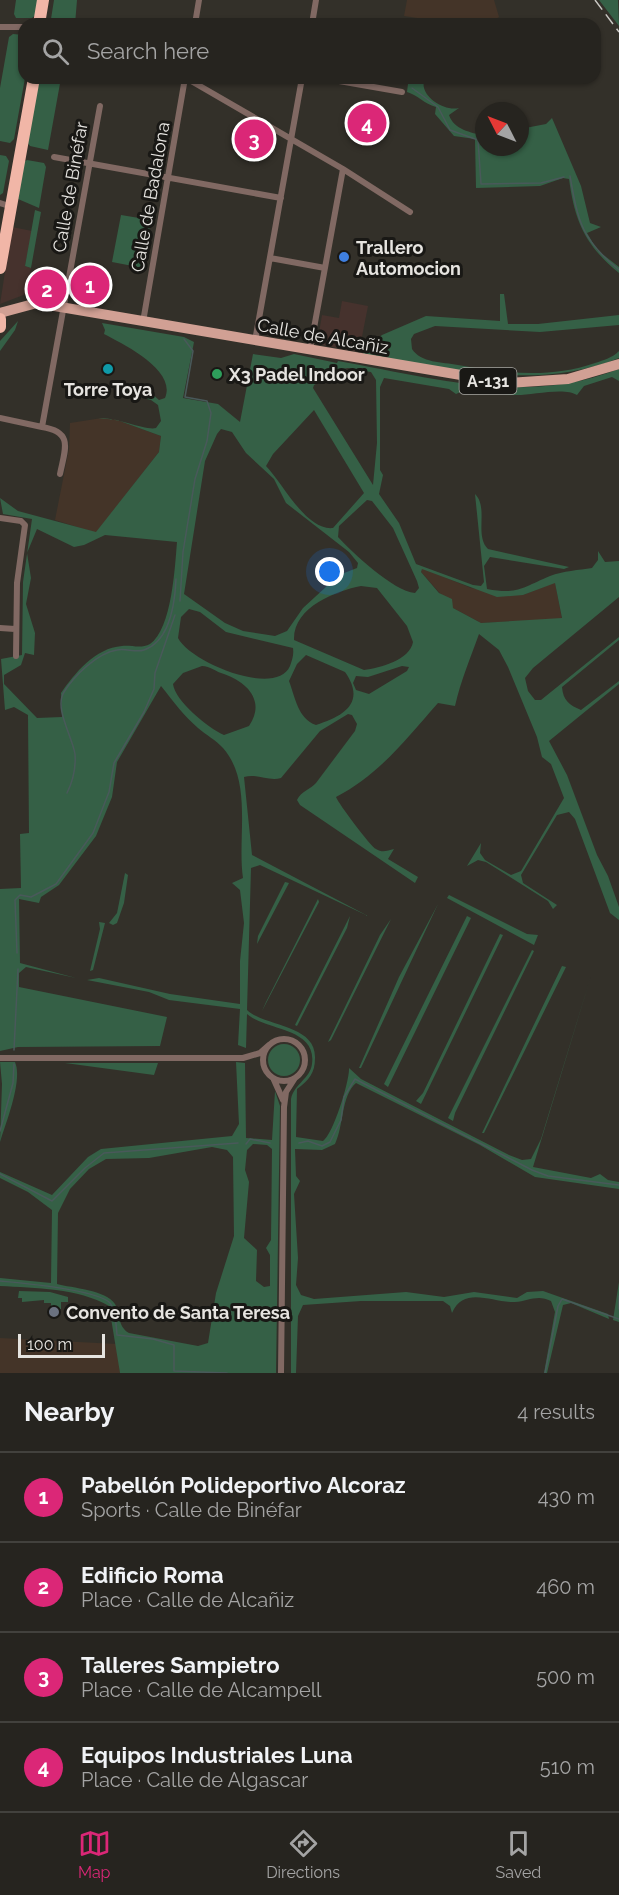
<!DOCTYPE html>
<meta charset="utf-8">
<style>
body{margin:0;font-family:Raleway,sans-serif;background:#2e2c28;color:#f1f3f6}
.compass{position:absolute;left:475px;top:102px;width:54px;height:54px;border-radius:50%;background:#26241f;box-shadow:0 2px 4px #0004;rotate:312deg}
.scale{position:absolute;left:18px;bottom:15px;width:87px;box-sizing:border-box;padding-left:6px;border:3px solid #e6e4e0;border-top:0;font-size:16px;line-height:21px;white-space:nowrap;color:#e6e4e0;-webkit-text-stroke:4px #191815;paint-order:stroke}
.you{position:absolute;left:330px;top:572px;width:21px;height:21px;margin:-15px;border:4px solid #fff;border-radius:50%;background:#1a73e8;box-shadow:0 0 0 9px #1a73e833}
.badge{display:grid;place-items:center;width:39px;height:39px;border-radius:50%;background:#db2777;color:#fff;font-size:20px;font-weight:700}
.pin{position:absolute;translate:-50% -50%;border:3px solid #fff;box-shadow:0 2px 6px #0006}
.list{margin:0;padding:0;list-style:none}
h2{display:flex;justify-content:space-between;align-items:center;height:78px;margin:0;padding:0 24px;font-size:26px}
h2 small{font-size:20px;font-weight:400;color:#a4a4a4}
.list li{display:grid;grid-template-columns:39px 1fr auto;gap:18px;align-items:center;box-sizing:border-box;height:90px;padding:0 24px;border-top:2px solid #42413d}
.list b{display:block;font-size:22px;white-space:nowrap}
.list p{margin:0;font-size:20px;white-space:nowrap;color:#a4a4a4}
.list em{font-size:20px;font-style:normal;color:#a4a4a4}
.icon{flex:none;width:33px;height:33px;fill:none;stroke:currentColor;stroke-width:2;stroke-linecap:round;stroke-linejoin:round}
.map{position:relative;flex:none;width:619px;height:1373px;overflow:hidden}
.search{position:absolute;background:#26241f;box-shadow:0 2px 4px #0004;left:18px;right:18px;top:18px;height:66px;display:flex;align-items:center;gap:15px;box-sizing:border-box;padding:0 21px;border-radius:18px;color:#a4a4a4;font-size:22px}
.sheet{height:438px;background:#26241f}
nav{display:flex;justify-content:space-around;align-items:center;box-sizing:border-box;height:84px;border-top:2px solid #42413d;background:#26241f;font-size:16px;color:#a4a4a4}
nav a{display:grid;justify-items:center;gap:3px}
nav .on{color:#db2777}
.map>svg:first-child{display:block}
</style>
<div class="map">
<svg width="619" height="1373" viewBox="0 0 619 1373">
<rect width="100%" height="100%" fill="#333029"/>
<path fill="#46322d" d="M 12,227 L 32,231 L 25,266 L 31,268 L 26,294 L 0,304 Z
M 342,301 L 368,306 L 359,352 L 317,344 L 322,315 L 339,318 Z"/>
<path fill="#443428" d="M 407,0 L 494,0 L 499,17 L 489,24 L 417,24 L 417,18 L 404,16 Z
M 102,418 L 117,420 L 161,436 L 159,452 L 96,533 L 55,520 L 69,449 L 70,423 Z
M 422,568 L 471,588 L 523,595 L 555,582 L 562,619 L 481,623 L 453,608 L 421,572 Z
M 0,1338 L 117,1344 L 120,1373 L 0,1373 Z"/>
<path fill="#356046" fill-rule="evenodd" d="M 16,0 L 39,0 L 36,15 L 32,18 L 16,18 L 14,14 Z
M 54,0 L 77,0 L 75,24 L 53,22 L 51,19 Z
M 599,0 L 618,0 L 619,26 Z
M 13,34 L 24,35 L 25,78 L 14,139 L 10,143 L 0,141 L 0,88 L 9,37 Z
M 39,78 L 61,78 L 48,150 L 30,146 L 27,142 Z
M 417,78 L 425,78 C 417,95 444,112 459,108 L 449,115 C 454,130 471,132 484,136 L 484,147 L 520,147 L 520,129 L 546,124 L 552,118 L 581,186 L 590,223 L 601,227 L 587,233 L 597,250 L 619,267 L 619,273 C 585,245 575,222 569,179 L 563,178 L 540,186 L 476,188 L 475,139 L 454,136 L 435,114 L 436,107 C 424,104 418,95 407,92 L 408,84 Z
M 0,155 L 6,156 L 9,161 L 3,193 L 0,195 Z
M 27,160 L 44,163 L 46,167 L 39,208 L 18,199 L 24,162 Z
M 35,210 L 41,212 L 31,268 L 25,266 Z
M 121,215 L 151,220 L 143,268 L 112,262 Z
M 500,294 L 504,294 L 508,324 L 538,324 L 619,315 L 619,325 L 540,332 L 435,326 L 414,334 L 411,339 L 412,349 C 421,363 442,362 458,365 C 504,373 549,379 595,363 C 604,360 612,358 619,351 L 619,358 C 535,392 449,368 363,354 L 364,350 L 382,335 L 426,316 L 500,321 Z
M 18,321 L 15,330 L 0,351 L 0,341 Z
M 102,323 L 184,337 L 194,342 L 183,398 L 218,404 L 240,422 L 253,354 L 281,358 L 294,354 L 337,363 L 338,361 C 435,378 524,406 619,369 L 619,381 L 612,377 L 584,386 L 577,395 C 565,387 532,395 517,395 C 503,395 466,387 456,394 L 449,389 L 384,378 L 380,387 L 380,470 L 383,475 L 379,494 L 399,523 L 416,564 L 473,585 L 481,586 L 484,582 L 475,494 C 489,508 474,535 488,549 L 569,567 L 564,569 L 490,557 L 484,566 L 487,589 C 519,595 523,587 550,576 C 563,571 579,570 592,568 L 598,560 L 598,551 L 605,562 L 619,561 L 619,597 L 533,668 L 525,678 L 528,691 L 535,700 L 541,700 L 619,637 L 619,640 L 562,687 C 563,700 569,705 581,710 L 619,681 L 619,684 L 549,741 L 567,775 L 597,855 L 608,876 L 619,907 L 619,920 L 610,913 L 575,819 L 569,812 L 557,815 L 521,875 L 523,883 L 557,905 L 553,909 L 548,901 L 486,862 L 478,860 L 467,866 L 481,843 L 480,853 L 485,860 L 511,875 L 521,871 L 564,798 L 551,764 L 542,757 L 537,737 L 508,667 L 499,650 L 479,634 C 470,659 461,680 455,706 L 438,703 C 407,738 379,775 336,797 C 338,803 371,847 376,849 C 382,853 387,851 394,849 L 388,859 L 418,877 L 415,883 L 300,805 L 297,800 C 301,791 310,790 316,783 L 355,731 L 357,724 L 352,715 L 348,714 L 320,731 L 281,778 C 269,782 257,773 244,777 L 252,855 L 368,916 L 260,865 L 251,868 L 247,1010 C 265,1027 316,1024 315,1058 C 315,1073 309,1080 297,1089 L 296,1137 L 323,1141 C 333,1135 350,1080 349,1068 L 361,1079 L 509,1155 L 522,1160 L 531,1159 L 541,1139 L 591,976 L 533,1167 L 591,1178 L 600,1174 L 608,1180 L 619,1182 L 619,1189 L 535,1177 L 480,1145 L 356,1083 C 341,1096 344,1125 335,1144 L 322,1150 L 295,1149 L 296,1176 L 300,1181 L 294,1194 L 298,1258 L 296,1285 L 301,1295 L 314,1299 L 406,1292 L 444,1297 L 474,1292 L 517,1298 L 527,1292 L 543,1291 L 608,1314 L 609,1319 L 571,1303 L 563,1305 L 547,1373 L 544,1373 L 555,1312 L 551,1301 C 538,1294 528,1301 515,1302 C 493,1303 464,1285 452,1313 L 450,1306 L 443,1301 L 361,1301 L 303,1305 L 298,1316 L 296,1373 L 291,1373 L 291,1099 C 294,1084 310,1079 312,1064 C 317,1027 266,1031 247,1014 L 246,1048 L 238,1045 L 240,1009 L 169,1000 L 149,992 L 87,980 L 99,978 L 170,994 L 240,1004 L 240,961 L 244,923 L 240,890 L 232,883 L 243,878 C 237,838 253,782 223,748 C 216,740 206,735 198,728 C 184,716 173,701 161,686 L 117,762 L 112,797 L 96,836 L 59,885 L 41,897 L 39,903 L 19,899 L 20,963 L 76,978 L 26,967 L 19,973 L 19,987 L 167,1017 L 160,1046 L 18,1047 L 0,1051 L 0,889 L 21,888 L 20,834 L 29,833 L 28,715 L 14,707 L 5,710 L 1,659 L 22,655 L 23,582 L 32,519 L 3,514 L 0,498 L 18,511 L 96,532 L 159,452 L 161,436 L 117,420 L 98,418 C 117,417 146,431 156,428 L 161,421 L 158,405 L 151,400 L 120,392 L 142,385 L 159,400 L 165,398 C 177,370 123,344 104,334 L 105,330 ZM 348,368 L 371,372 L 376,380 L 377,443 L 373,485 L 313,388 L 314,385 L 342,369 ZM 314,410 L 364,493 L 333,528 C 306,531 282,482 266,466 L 273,454 ZM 221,429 L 232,432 L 246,453 L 274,479 L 286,503 L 349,552 L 358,563 L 357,568 L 339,575 L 303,608 L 287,631 L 275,636 L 243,631 L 225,623 L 184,594 L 205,461 L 217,434 ZM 367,500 L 372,501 L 393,528 L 417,581 L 419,588 L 415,593 C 393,591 353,553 338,537 L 339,526 ZM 37,529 L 74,547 L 84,545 L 105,535 L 177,542 C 175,566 172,629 150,644 C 141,649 132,645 122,646 C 95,648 75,673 61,693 L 62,717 L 37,718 L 4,684 L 4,675 L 21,665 L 25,653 L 34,655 L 35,633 L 26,604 L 31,578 L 27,553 ZM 422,569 L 497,597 L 523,595 L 555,583 L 562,618 L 481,623 L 453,608 L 452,599 L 439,593 L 421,572 ZM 361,586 L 377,588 L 407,626 L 413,642 C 410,660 380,668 364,670 L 294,640 C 293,607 336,591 361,586 ZM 189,609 L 200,612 L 226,632 L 293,648 C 294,655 292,660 290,666 C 276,698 190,662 178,638 L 181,617 ZM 306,655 L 345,672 C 366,702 345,716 316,725 C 298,719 295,697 289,681 L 297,664 ZM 202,666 C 210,666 216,672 224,674 C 247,682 266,701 249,726 L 224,735 C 208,728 175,701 173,684 L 183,673 ZM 402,666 L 409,667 L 407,671 L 369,694 L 356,690 L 353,683 L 356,676 L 368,677 Z
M 125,873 L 128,875 L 124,903 L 117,923 L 113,925 L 109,923 L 117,913 Z
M 285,882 L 289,883 L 257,944 L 258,936 Z
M 449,895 L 527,934 L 538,935 L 534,945 L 447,898 Z
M 318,899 L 319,902 L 262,1011 L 266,1002 Z
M 438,904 L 361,1068 L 359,1068 L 399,977 Z
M 350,916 L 347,928 L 297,1026 L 295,1025 Z
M 467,916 L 471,918 L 388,1087 L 384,1084 Z
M 391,919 L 331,1040 L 328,1042 L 380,935 Z
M 99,922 L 105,923 L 93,970 L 90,971 L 100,929 Z
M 500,934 L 503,935 L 421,1104 L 416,1101 L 423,1093 Z
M 532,950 L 534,951 L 455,1113 L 453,1121 L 448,1118 Z
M 562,966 L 566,967 L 484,1133 L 482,1133 Z
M268 1060a16 16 0 1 1 32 0a16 16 0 1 1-32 0Z
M 0,1062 L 15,1062 C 23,1080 6,1122 0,1142 L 2,1084 Z
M 236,1062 L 245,1063 L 246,1138 L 272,1140 L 275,1091 L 280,1106 L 276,1373 L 120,1373 L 109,1306 C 78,1288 35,1288 0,1286 L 0,1278 L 51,1283 L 52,1210 L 28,1192 L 0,1178 L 0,1172 L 52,1195 L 88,1157 L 101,1149 L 232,1136 L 239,1124 ZM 253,1144 L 267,1145 L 272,1149 L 271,1240 L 266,1248 L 270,1255 L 270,1286 L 264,1287 L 256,1281 L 257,1250 L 244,1238 L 249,1182 L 245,1170 L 247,1150 ZM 212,1147 L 227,1150 L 233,1157 L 234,1236 L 216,1293 L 208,1343 L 198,1346 L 129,1333 C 117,1326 121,1314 115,1304 C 106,1290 72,1288 57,1284 L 58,1213 L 70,1189 L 89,1169 L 106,1159 L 149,1158 Z
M 65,1063 L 158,1063 L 154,1075 Z
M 619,1282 L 619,1322 L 613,1320 Z
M 19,1291 L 50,1292 L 68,1297 L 68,1302 L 61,1302 L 61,1309 L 51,1309 L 51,1303 L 44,1303 L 44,1300 L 22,1302 L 22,1298 L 18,1298 Z"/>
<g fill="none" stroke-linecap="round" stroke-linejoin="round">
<path stroke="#49595a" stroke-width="1.5" d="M 412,88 L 438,107 L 450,130 L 478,140 L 481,184 L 541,183 L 564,177
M 570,176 C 578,222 582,240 619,270
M 180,601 L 183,552 L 195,479 L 207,441 L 211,413 L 207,401 L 185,397 L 193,351 L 184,339
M 67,793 C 73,781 76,768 75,754 C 72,736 54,708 64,692 C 74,676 97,653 117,650 C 126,648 135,653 144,650 C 170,641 175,602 176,579
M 17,953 L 15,900 L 20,895 L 31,897 L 56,884 L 93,833 L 109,792 L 114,763 L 144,712 L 154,689 L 155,673 L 175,615
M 14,1050 L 18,969
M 0,1131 L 13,1083 L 14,1064
M 299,1143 L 308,1141 L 322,1146 L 330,1142 L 341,1120 L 344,1097 L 355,1079 L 532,1170 L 548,1176 L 619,1185
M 246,1144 L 250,1139 L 270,1143
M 0,1174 L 52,1201 L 85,1168 L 104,1153 L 238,1143
M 0,1281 C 20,1283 97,1289 110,1303 C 116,1311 116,1325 117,1335 L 153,1339 L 174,1345 L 174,1371 L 227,1373
M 619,1296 L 619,1309
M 545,1373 L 558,1306 L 562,1299 L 619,1319"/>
<path stroke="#816963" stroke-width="6" d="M 195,24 L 199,0
M 312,24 L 316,0
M 0,27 L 24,27
M 186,78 L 343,169 L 410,212
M 322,78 L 402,92
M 54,157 L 281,198
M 0,203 L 6,205
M 270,258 L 325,268
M 143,322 L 185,78
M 255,341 L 302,78
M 310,350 L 343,169
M 0,418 L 42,427 L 100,106
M 42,427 C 74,432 65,449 60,474
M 0,518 L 21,521 L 25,525 L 17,583 L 16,656
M 0,628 L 15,629
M263 1060a21 21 0 1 1 42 0a21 21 0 1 1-42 0Z
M 0,1058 L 243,1058 L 260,1053 L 269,1045
M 274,1080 L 283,1100
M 281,1373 L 284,1107 L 286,1092 L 295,1078"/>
<path stroke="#d1a094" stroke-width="10" d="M 0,313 L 37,303 L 508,383 L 568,379 L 619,364"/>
<path stroke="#f1b6a7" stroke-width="12" d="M 39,24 L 43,0
M 0,268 L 34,78
M 0,319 L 0,327"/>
<path stroke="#c9c7c3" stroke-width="1.5" stroke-dasharray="12 6" stroke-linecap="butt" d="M 595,0 L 619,32"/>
</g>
<circle fill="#3f7fe0" stroke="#191815" stroke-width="2" cx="344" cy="257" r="6"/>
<circle fill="#0f9aa8" stroke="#191815" stroke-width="2" cx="108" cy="369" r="6"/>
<circle fill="#2e9e5b" stroke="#191815" stroke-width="2" cx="217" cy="374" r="6"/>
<circle fill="#6b7280" stroke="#191815" stroke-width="2" cx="54" cy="1312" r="6"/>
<g text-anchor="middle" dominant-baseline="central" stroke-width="6" stroke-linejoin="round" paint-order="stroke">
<rect fill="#191815" stroke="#a8a7a3" stroke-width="1.5" x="459.5" y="368" width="57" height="26" rx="4.5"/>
<g font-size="16" font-weight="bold" fill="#e6e4e0">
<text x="488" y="381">A-131</text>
</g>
<g font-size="18" fill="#e6e4e0" stroke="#191815">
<text transform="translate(70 187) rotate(-80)">Calle de Binéfar</text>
<text transform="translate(150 197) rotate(-80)">Calle de Badalona</text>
<text transform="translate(323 336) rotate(10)">Calle de Alcañiz</text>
</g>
<g font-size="18" font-weight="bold" fill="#e6e4e0" stroke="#191815" text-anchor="start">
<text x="356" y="247">Trallero<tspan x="356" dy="21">Automocion</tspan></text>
<text x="229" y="374">X3 Padel Indoor</text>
<text x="108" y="389" text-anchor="middle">Torre Toya</text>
<text x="66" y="1312">Convento de Santa Teresa</text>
</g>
</g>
</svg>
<svg class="compass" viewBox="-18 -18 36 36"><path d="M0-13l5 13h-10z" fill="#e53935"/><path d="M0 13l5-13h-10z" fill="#a4a4a4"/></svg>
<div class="scale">100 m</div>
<div class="you"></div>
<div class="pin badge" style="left:90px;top:285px">1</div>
<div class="pin badge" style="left:47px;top:289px">2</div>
<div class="pin badge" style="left:254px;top:139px">3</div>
<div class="pin badge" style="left:367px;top:123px">4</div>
<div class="search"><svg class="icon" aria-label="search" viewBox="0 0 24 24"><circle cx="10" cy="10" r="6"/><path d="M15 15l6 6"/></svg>Search here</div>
</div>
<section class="sheet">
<h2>Nearby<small>4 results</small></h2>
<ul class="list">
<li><span class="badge">1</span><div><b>Pabellón Polideportivo Alcoraz</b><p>Sports · Calle de Binéfar</p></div><em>430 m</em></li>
<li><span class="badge">2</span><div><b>Edificio Roma</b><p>Place · Calle de Alcañiz</p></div><em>460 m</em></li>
<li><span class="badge">3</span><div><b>Talleres Sampietro</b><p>Place · Calle de Alcampell</p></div><em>500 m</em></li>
<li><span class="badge">4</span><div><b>Equipos Industriales Luna</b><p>Place · Calle de Algascar</p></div><em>510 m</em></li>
</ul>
</section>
<nav>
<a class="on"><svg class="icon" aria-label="map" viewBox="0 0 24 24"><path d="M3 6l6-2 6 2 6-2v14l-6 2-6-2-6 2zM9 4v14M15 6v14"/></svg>Map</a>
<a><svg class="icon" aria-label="directions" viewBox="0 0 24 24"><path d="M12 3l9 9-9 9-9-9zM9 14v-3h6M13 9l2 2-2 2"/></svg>Directions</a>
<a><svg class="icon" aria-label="saved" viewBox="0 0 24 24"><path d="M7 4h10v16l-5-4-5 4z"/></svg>Saved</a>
</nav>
